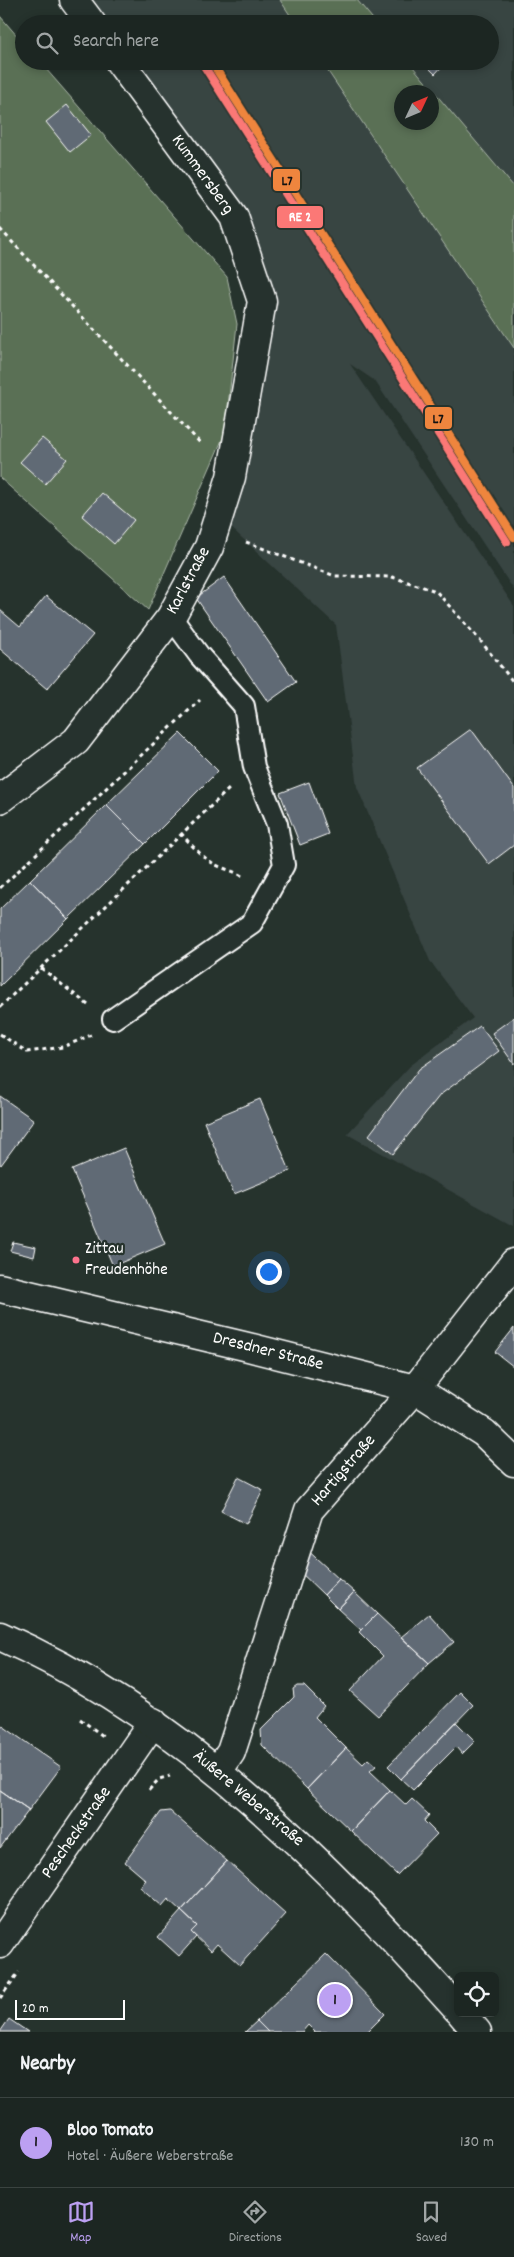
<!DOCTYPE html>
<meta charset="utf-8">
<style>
body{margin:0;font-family:Dekko,sans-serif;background:#252e2a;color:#f1f3f6}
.controls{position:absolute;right:15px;bottom:15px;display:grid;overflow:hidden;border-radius:8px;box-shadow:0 2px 8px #0003}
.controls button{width:45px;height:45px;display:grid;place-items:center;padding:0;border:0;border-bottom:1px solid #3a4340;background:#1c2622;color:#f1f3f6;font:25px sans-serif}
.compass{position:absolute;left:394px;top:85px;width:45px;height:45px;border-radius:50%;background:#1c2622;box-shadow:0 2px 8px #0003;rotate:46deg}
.scale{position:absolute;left:15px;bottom:12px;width:110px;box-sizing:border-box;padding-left:5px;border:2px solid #fff;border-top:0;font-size:14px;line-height:18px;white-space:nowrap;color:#fff;-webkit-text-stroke:4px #26332d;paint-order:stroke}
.you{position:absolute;left:268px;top:1271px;width:18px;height:18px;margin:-12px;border:4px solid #fff;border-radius:50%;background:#1a73e8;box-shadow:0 0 0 8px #1a73e833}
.badge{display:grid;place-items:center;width:32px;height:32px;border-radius:50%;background:#bca0f2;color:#111;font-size:16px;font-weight:700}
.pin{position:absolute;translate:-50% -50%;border:2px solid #fff;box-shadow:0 1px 5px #0006}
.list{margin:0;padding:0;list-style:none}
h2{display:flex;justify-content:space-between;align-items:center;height:65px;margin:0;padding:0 20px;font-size:21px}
h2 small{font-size:16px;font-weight:400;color:#a0a5a5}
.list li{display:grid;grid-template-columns:32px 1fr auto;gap:15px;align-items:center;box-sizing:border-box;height:90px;padding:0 20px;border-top:1px solid #3a4340}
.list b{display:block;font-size:19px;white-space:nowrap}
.list p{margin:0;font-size:16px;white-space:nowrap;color:#a0a5a5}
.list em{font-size:16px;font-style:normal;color:#a0a5a5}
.icon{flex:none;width:28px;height:28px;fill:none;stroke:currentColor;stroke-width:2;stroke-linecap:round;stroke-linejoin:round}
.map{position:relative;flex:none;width:514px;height:2032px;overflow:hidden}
.search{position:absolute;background:#1c2622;box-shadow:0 2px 8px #0003;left:15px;right:15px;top:15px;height:55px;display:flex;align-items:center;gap:12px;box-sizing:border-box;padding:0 18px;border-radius:28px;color:#a0a5a5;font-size:19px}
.sheet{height:155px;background:#1c2622}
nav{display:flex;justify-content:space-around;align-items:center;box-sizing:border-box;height:70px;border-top:1px solid #3a4340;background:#1c2622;font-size:14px;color:#a0a5a5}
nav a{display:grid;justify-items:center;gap:2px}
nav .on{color:#bca0f2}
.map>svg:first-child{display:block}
</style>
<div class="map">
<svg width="514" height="2032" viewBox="0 0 514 2032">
<rect width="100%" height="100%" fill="#26332d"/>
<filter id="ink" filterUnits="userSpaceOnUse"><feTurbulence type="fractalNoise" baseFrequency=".02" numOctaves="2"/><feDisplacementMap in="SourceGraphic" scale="10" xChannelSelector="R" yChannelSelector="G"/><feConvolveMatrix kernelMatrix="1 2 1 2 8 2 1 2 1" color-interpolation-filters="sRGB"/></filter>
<g filter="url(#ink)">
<path fill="#384442" d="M 88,0 L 280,0 L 296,24 L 105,24 Z
M 357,0 L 514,0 L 514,187 L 408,61 L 490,61 L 490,24 L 377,24 Z
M 133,61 L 321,61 L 514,348 L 514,590 L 375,381 L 350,364 L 514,606 L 514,1226 L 347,1134 L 410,1066 L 473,1018 L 430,961 L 357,787 L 336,625 L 227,524 L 273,305 Z"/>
<path fill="#5a7054" stroke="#acb8aa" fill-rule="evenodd" d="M 280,0 L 357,0 L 377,24 L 296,24 Z
M 0,16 L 24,44 L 24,61 L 39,61 L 227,277 L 237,324 L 225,433 L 148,610 L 0,478 Z
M 321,61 L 408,61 L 514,187 L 514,348 ZM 432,92 L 432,122 L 402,122 L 402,92 Z"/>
<path fill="#616a74" stroke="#fff" d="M 422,61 L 447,61 L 435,74 Z
M 67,105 L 91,135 L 70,152 L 46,122 Z
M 42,438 L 67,459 L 45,484 L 20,462 Z
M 102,493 L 134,520 L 114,544 L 82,516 Z
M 224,577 L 296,682 L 268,702 L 196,598 Z
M 46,596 L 93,635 L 47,689 L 0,649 L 0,610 L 20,627 Z
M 471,729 L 514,788 L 514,845 L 489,864 L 417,768 Z
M 180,733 L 218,771 L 145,844 L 106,805 Z
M 309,782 L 328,834 L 300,845 L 280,793 Z
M 106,805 L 145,844 L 68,919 L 30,880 Z
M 30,880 L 68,919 L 0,986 L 0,909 Z
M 514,1017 L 514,1064 L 492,1033 Z
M 480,1026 L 499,1051 L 440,1095 L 393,1154 L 369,1135 L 419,1069 Z
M 0,1096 L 34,1120 L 1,1165 L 0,1164 Z
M 260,1099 L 290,1171 L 234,1194 L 204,1122 Z
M 124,1148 L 165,1244 L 113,1266 L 72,1170 Z
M 13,1242 L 36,1247 L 34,1257 L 10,1251 Z
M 514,1328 L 514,1367 L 495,1352 Z
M 238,1477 L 263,1490 L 246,1524 L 221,1511 Z
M 304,1547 L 339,1579 L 324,1595 L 297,1569 Z
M 339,1579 L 354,1592 L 338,1609 L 324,1595 Z
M 354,1592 L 377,1614 L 361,1630 L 338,1609 Z
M 377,1614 L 429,1663 L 378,1716 L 350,1691 L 383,1656 L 359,1632 Z
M 429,1614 L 454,1642 L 429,1663 L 401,1637 Z
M 297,1686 L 304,1686 L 324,1706 L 315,1717 L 346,1748 L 307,1789 L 262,1745 L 261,1730 L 294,1697 L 293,1689 Z
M 460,1692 L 473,1705 L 401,1779 L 388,1766 Z
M 456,1722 L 475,1741 L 462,1754 L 456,1747 L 413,1790 L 401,1779 Z
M 0,1724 L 61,1767 L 29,1810 L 0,1790 Z
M 346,1748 L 363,1764 L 368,1759 L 376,1766 L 370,1771 L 390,1790 L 351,1831 L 307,1789 Z
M 0,1790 L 29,1810 L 0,1848 Z
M 390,1790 L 406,1805 L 412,1799 L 429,1815 L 424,1821 L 437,1834 L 397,1875 L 351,1831 Z
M 170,1811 L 227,1861 L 181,1911 L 168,1899 L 162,1906 L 140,1887 L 146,1880 L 125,1862 L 161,1812 Z
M 227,1861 L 286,1914 L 240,1965 L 217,1944 L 211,1951 L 191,1932 L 197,1926 L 181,1911 Z
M 181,1911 L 197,1926 L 191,1932 L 196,1937 L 179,1956 L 158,1937 Z
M 326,1954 L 385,2014 L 367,2032 L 315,2032 L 308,2025 L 302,2032 L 268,2032 L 257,2021 Z
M 9,2019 L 28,2032 L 0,2032 Z
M 257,2021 L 268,2032 L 245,2032 Z"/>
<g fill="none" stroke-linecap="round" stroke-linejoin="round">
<defs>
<path id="service" d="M 113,1019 L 252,923 L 284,865 L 277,824 L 254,767 L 244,706 L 199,655 L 171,617"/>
<path id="minor" d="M 74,0 L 92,24
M 0,799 L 76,741 L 171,617 L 209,547 L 231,477 L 262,301 L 234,217 L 119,61
M 218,1771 L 231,1752 L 309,1510 L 415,1389 L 514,1263
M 0,1944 L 153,1722"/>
<path id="primary" d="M 0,1288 L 244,1346 L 415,1389 L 484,1433 L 514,1462
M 0,1636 C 184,1717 326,1863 458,2010
M 461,2013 L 477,2032"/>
</defs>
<use href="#service" stroke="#fff" stroke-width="24"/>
<use href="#minor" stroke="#fff" stroke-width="31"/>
<use href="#primary" stroke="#fff" stroke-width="31"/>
<path stroke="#fff" stroke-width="3" stroke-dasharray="4 4" stroke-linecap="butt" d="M 0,229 L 202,445
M 246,542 L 335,576 L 392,577 L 436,591 L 483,644 L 514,683
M 181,833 C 191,845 203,858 216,865 C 226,870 236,871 245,878
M 0,888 L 200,700
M 41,968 L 88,1005
M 0,1007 L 231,787
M 0,1034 L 27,1052 L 63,1047 L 91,1035
M 80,1719 L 103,1736
M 149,1790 L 159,1779 L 170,1776
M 0,1998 L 19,1972"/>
<use href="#service" stroke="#26332d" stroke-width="20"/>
<use href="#minor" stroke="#26332d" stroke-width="28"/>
<use href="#primary" stroke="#26332d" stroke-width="28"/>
<defs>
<path id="rail-1" d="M 211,61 L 514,537"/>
<path id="rail-2" d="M 204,66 L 507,542"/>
</defs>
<use href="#rail-1" stroke="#26332d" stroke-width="11"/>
<use href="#rail-2" stroke="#26332d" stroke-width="11"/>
<use href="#rail-1" stroke="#ef853e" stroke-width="8"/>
<use href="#rail-2" stroke="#fb7876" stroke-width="8"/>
</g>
</g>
<circle fill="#fc738d" stroke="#26332d" stroke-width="2" cx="76" cy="1260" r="4.5"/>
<g text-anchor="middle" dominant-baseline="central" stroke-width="4.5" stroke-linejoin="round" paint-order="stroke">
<g font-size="17" fill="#fff" stroke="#26332d" text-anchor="start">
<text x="85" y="1250">Zittau<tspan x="85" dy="21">Freudenhöhe</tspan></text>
</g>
<g font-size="18" fill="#fff" stroke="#26332d">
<text transform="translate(202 175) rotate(54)">Kummersberg</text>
<text transform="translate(189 581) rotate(-62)">Karlstraße</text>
<text transform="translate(268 1352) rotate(14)">Dresdner Straße</text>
<text transform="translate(344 1471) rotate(-49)">Hartigstraße</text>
<text transform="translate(248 1799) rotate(40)">Äußere Weberstraße</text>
<text transform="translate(77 1833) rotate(-55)">Pescheckstraße</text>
</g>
</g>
<g stroke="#26332d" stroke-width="2">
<rect x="272" y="168" width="29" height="24" rx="5" fill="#ef853e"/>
<rect x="276" y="205" width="48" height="24" rx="5" fill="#fb7876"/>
<rect x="424" y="406" width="29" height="24" rx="5" fill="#ef853e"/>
</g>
<g font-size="14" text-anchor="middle" font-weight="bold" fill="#fff">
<text x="300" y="221">RE 2</text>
</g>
<g font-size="14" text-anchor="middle" font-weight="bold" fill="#111">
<text x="287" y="185">L7</text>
<text x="438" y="423">L7</text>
</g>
</svg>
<div class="controls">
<button><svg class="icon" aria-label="locate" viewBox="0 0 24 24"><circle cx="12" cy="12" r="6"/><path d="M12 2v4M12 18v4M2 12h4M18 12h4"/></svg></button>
</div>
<svg class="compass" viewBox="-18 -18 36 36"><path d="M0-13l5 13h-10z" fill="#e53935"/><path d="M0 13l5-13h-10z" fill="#a0a5a5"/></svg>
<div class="scale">20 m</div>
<div class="you"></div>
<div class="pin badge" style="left:335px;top:2000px">1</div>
<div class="search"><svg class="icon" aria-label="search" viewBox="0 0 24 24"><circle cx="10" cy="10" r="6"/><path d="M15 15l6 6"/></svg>Search here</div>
</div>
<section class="sheet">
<h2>Nearby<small></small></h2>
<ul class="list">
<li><span class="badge">1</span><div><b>Bloo Tomato</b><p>Hotel · Äußere Weberstraße</p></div><em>130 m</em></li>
</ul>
</section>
<nav>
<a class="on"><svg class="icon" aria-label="map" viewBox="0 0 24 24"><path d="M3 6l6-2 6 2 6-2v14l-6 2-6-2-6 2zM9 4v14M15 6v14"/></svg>Map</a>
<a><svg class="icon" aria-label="directions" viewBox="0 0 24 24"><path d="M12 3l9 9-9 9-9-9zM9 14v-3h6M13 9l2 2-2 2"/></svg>Directions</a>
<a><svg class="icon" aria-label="saved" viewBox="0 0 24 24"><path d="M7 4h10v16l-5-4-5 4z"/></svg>Saved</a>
</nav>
